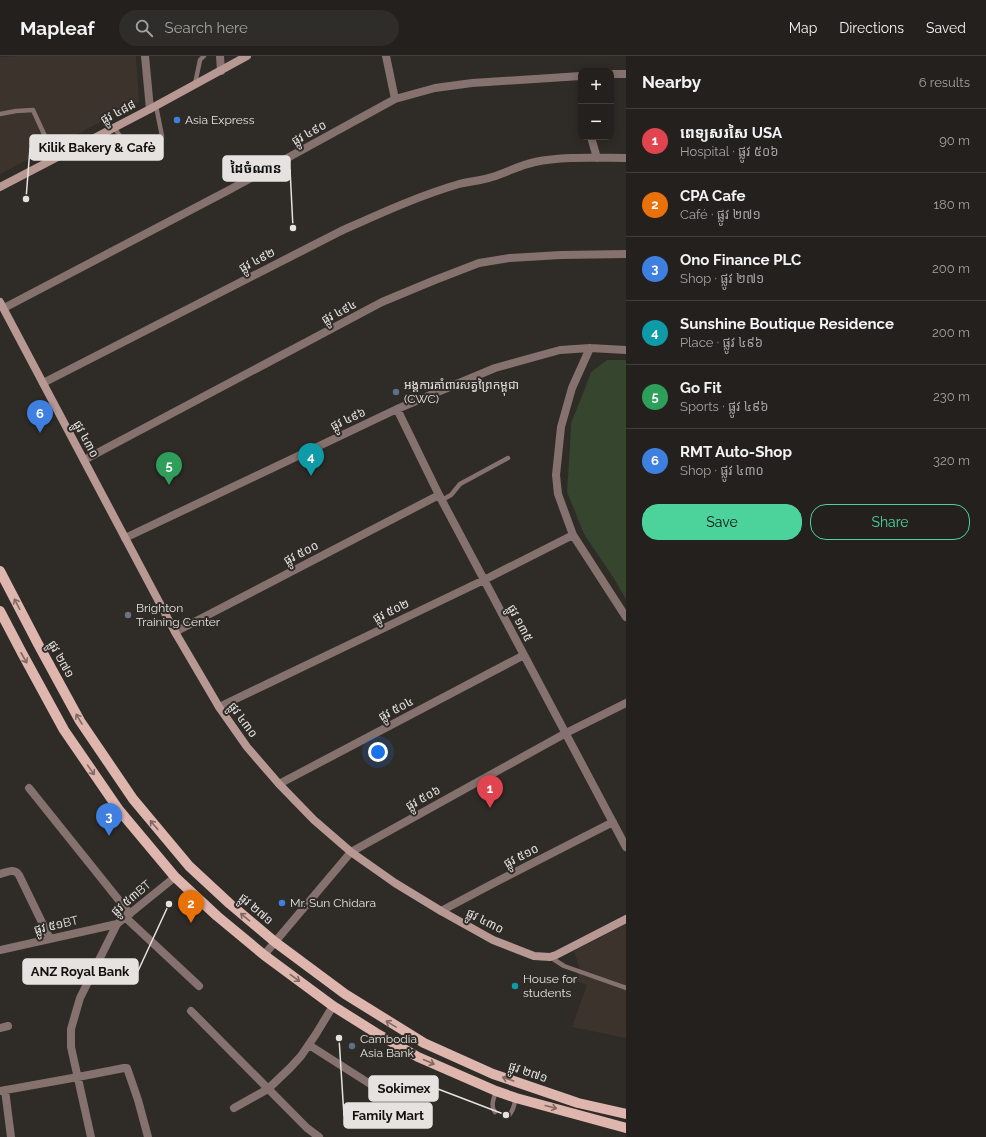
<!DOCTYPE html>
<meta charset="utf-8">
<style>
body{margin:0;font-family:Raleway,"Noto Sans Khmer",sans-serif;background:#2f2d2a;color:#f1f3f6}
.controls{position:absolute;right:12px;top:12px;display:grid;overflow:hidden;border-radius:8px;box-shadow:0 2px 10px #0003}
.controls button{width:36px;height:36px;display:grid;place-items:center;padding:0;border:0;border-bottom:1px solid #403e3b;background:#23201d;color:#f1f3f6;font:20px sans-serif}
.you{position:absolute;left:378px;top:696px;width:14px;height:14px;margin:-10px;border:3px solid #fff;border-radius:50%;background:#1a73e8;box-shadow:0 0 0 6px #1a73e833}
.badge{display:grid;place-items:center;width:26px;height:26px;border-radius:50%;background:#4cd39b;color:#fff;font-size:13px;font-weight:700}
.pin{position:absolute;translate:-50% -33px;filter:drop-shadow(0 1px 2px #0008)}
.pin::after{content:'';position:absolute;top:21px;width:14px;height:12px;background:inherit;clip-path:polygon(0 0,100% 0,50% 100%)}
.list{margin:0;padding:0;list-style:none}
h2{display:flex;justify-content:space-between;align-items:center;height:52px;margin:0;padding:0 16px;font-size:17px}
h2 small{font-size:13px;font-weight:400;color:#a3a3a4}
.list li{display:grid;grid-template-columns:26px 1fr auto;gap:12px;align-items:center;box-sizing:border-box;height:64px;padding:0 16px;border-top:1px solid #403e3b}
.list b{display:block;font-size:15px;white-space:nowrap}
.list p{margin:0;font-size:13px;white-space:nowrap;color:#a3a3a4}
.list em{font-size:13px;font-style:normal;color:#a3a3a4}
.actions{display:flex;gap:8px;padding:12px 16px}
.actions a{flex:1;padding:9px 0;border:1px solid #4cd39b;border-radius:16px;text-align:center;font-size:14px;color:#4cd39b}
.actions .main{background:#4cd39b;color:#111}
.icon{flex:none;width:22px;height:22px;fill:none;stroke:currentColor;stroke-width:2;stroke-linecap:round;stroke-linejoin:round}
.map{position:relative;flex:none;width:626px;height:1081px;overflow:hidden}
header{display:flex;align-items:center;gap:24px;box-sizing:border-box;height:56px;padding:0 20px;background:#23201d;border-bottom:1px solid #403e3b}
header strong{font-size:19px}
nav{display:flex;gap:22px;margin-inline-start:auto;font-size:14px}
.search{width:280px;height:36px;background:#2f2d2a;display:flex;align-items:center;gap:10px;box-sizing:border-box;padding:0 14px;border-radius:22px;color:#a3a3a4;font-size:15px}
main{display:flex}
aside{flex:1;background:#23201d}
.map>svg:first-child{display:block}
</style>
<header>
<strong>Mapleaf</strong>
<div class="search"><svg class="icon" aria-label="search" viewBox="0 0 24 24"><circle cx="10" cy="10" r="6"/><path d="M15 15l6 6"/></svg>Search here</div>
<nav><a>Map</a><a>Directions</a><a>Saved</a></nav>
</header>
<main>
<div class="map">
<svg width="626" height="1081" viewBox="0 0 626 1081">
<rect width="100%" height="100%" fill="#2f2b27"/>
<path fill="#3c342c" d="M 21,0 L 136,0 L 139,46 L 0,118 L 0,1 Z
M 626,868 L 626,982 L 572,971 L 587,929 L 576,925 L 580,914 L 574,895 Z"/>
<path fill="#35452e" d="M 607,304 L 626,304 L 626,543 L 613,521 L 584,478 L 567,436 L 570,390 L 571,367 L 584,335 L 591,316 Z"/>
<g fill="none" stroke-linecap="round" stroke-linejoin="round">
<path stroke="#85716d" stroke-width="4.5" d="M 195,28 L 200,4 L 204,0
M 0,58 L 16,55 L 33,54 L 55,102
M 114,71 C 121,81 127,95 139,98 L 160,87 L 162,80 L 156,50
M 442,444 L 451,439 L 460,428 L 508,402
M 550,901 L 564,910 L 626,932
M 495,1056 C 490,1050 494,1042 496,1035
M 507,1061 C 513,1057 514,1049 516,1042"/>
<path stroke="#85716d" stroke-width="8" d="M 145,0 L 150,53
M 220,0 L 221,15
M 386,0 L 395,43
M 611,18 L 626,18
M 591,81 L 597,102
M 4,252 L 229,134 L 395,43 L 435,32 L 472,27 L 581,20
M 590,292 L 572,332 L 561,371 L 556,419 L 558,438 L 573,479 L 626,561
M 43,327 L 341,175 C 379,158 418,140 459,128 C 470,125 481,125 492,121 C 506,117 520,109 535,106 C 562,100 598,102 626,102
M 397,353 L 439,439 L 626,791
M 84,404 L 382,246 L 435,224 L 479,207 L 510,202 L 561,199 L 626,198
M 125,482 L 397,353 L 495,312 L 560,294 L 590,292 L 626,294
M 175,576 L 439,439
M 219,651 L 484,524 L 573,479
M 279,728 L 524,599
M 29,732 L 130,858
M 0,818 C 8,816 14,812 19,819 L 50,883
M 441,855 L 494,827 L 613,766
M 125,861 L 199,930
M 0,894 L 117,868
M 264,899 L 351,796 L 566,677 L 626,647
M 191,955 L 307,1072 L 319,1081
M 0,972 L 8,970
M 309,989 L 378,1033
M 5,1034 L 11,1081
M 0,1035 L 78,1021 L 124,1012 L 127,1012 L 138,1044 L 148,1081
M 234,1052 L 268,1033 L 290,1012 L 301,1000 L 316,978 L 333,950
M 91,1081 L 71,991 L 71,973 L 80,942 L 117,868 L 175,821"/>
<path stroke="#b79892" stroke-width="8" d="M 0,131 L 150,53 L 247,0
M 0,246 L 175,576 L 219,651 L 247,691 L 279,728 L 314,764 L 351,796 L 395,827 L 441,855 L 493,884 L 534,900 L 550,901 L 556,899 L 626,863"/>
<path stroke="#dfb6ae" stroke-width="10" d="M 0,515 L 38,588 L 80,665 L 133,743 L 189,810 L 230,848 L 275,886 L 345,938 L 424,987 L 493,1018 L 578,1047 L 626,1058
M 0,555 L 22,597 L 64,674 L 119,754 L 175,821 L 217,860 L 264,899 L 333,950 L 376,977 L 418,1001 L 496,1035 L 516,1042 L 626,1072"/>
</g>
<defs><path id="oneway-shaft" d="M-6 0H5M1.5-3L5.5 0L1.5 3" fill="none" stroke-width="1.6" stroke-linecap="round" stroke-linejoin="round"/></defs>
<g stroke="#7e6a64">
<use href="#oneway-shaft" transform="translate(17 548) rotate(-117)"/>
<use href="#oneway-shaft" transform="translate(24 602) rotate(61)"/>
<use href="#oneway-shaft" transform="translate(79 663) rotate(-121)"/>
<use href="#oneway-shaft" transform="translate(91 714) rotate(55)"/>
<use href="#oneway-shaft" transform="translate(154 769) rotate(-130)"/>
<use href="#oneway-shaft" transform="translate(245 861) rotate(-140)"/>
<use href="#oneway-shaft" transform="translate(295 922) rotate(36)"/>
<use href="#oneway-shaft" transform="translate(391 968) rotate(-149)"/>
<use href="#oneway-shaft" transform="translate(429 1006) rotate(24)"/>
<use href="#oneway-shaft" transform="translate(508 1023) rotate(-161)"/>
<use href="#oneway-shaft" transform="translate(551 1051) rotate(15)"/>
</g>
<g fill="#3f7fe0" stroke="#2f2b27" stroke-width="1.5">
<circle cx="177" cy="64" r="4"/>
<circle cx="282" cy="847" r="4"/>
</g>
<g fill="#5c6f8a" stroke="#2f2b27" stroke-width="1.5">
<circle cx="396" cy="336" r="4"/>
<circle cx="352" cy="990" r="4"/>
</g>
<circle fill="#6b7280" stroke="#2f2b27" stroke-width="1.5" cx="128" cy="559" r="4"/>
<circle fill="#0f9aa8" stroke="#2f2b27" stroke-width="1.5" cx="515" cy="930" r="4"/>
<g text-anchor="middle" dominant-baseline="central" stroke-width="4" stroke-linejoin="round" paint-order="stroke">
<g font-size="12" fill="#e5e2e0" stroke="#2f2b27">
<text transform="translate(118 56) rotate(-28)">ផ្លូវ ៤៨៨</text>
<text transform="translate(309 77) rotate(-29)">ផ្លូវ ៤៩០</text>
<text transform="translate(257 204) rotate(-27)">ផ្លូវ ៤៩២</text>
<text transform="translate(339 256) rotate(-28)">ផ្លូវ ៤៩៤</text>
<text transform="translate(348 363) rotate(-25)">ផ្លូវ ៤៩៦</text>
<text transform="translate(86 383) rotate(62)">ផ្លូវ ៤៣០</text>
<text transform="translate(301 497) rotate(-27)">ផ្លូវ ៥០០</text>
<text transform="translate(391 555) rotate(-26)">ផ្លូវ ៥០២</text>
<text transform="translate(520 567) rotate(62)">ផ្លូវ ១៣៥</text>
<text transform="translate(61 603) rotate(61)">ផ្លូវ ២៧១</text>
<text transform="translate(396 653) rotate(-28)">ផ្លូវ ៥០៤</text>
<text transform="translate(243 664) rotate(54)">ផ្លូវ ៤៣០</text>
<text transform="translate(423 742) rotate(-29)">ផ្លូវ ៥០៦</text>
<text transform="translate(521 800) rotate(-27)">ផ្លូវ ៥១០</text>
<text transform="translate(131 842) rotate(-40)">ផ្លូវ ៥៣BT</text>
<text transform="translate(256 853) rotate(41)">ផ្លូវ ២៧១</text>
<text transform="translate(485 865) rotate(27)">ផ្លូវ ៤៣០</text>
<text transform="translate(56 869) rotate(-13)">ផ្លូវ ៥១BT</text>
<text transform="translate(528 1016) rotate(19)">ផ្លូវ ២៧១</text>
</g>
<g font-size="12" fill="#e5e2e0" stroke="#2f2b27" text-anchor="start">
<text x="185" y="64">Asia Express</text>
<text x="404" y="329">អង្គការគាំពារសត្វព្រៃកម្ពុជា<tspan x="404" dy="14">(CWC)</tspan></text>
<text x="136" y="552">Brighton<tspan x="136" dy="14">Training Center</tspan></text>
<text x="290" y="847">Mr. Sun Chidara</text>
<text x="523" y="923">House for<tspan x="523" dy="14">students</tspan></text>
<text x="360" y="983">Cambodia<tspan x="360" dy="14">Asia Bank</tspan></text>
</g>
</g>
<path fill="none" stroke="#e5e2e0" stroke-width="1.5" d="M26 143L30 92M293 172L290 113M169 848L138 915M506 1059L438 1033M339 982L344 1060"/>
<g fill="#e5e2e0" stroke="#2f2b27" stroke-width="1.5">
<circle cx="26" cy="143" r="4"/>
<circle cx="293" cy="172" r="4"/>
<circle cx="169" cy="848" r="4"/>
<circle cx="506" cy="1059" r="4"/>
<circle cx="339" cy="982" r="4"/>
</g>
<g fill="#e5e2e0" stroke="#e5e2e0" stroke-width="1.5">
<rect x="30" y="79" width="133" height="25" rx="4"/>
<rect x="223" y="100" width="67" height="25" rx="4"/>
<rect x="23" y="903" width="115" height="25" rx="4"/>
<rect x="369" y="1020" width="69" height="25" rx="4"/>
<rect x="344" y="1047" width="88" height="25" rx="4"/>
</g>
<g font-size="13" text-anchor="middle" font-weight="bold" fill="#111">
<text x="97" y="96">Kilik Bakery &amp; Cafè</text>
<text x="256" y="117">ដៃចំណាន</text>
<text x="80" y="920">ANZ Royal Bank</text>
<text x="404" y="1037">Sokimex</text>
<text x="388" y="1064">Family Mart</text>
</g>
</svg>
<div class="controls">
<button>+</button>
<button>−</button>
</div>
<div class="you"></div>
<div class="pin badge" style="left:490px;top:752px;background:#e0444e">1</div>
<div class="pin badge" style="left:191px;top:867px;background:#e8710a">2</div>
<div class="pin badge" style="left:109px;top:780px;background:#3f7fe0">3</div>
<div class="pin badge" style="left:311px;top:420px;background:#0f9aa8">4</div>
<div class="pin badge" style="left:169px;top:429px;background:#2e9e5b">5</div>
<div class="pin badge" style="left:40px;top:377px;background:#3f7fe0">6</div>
</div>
<aside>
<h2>Nearby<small>6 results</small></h2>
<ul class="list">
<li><span class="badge" style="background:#e0444e">1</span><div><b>ពេទ្យសរសៃ USA</b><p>Hospital · ផ្លូវ ៥០៦</p></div><em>90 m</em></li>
<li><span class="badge" style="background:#e8710a">2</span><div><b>CPA Cafe</b><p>Café · ផ្លូវ ២៧១</p></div><em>180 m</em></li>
<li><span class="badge" style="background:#3f7fe0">3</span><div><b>Ono Finance PLC</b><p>Shop · ផ្លូវ ២៧១</p></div><em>200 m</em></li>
<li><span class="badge" style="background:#0f9aa8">4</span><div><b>Sunshine Boutique Residence</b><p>Place · ផ្លូវ ៤៩៦</p></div><em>200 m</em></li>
<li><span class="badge" style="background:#2e9e5b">5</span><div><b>Go Fit</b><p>Sports · ផ្លូវ ៤៩៦</p></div><em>230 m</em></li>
<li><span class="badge" style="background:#3f7fe0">6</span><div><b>RMT Auto-Shop</b><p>Shop · ផ្លូវ ៤៣០</p></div><em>320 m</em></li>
</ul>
<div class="actions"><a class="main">Save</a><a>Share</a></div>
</aside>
</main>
